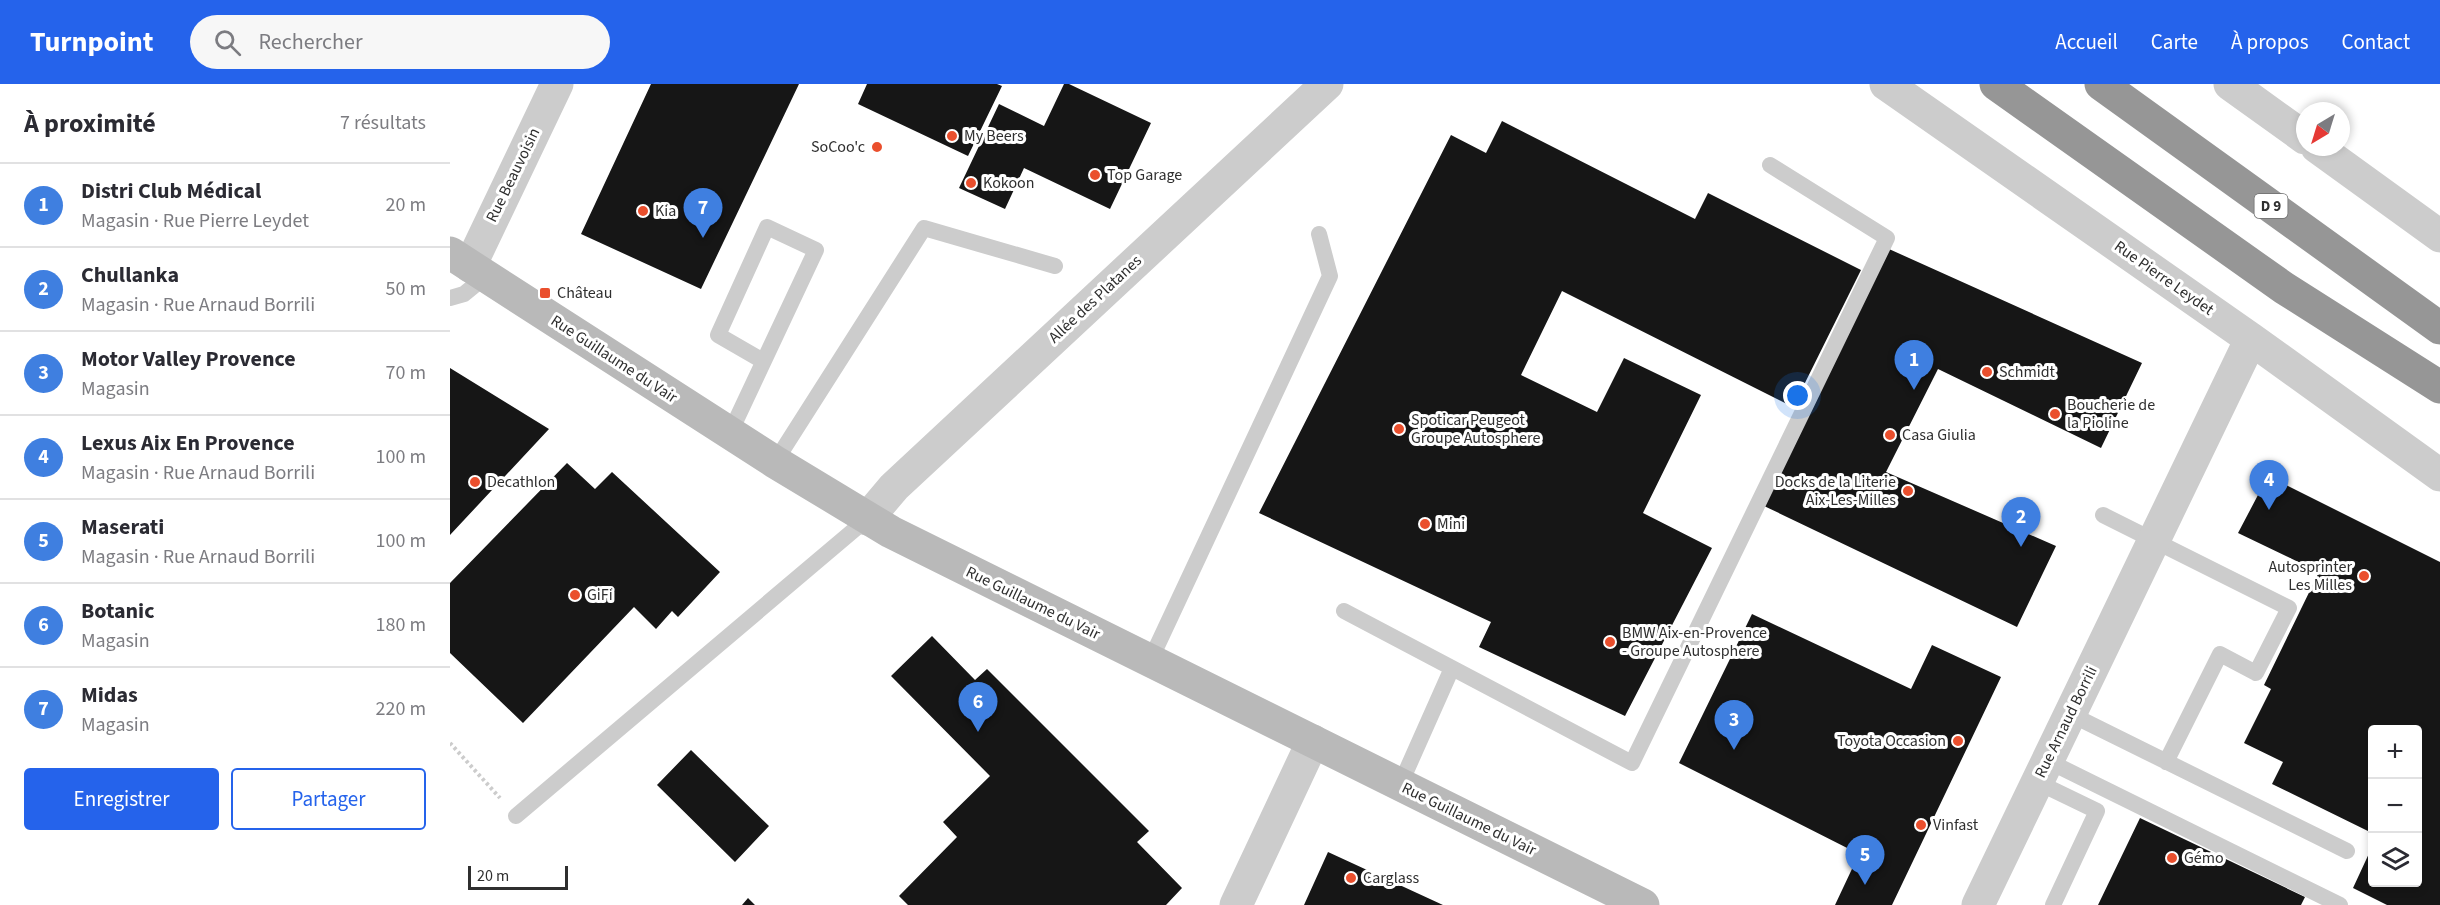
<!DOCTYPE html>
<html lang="fr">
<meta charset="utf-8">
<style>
body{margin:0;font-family:"Source Sans 3",sans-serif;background:#f7f7f7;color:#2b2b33}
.controls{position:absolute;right:18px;bottom:18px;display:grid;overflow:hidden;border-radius:6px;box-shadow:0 3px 9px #0003}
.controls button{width:54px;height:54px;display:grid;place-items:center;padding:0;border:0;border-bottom:2px solid #e1e1e2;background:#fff;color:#2b2b33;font:30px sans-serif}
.compass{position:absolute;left:1846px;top:18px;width:54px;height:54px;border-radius:50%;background:#fff;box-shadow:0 3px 9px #0003;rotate:218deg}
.scale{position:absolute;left:18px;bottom:15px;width:100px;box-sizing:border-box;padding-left:6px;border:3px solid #2f2f2f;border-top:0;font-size:16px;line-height:21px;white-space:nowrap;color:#2f2f2f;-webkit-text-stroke:4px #fff;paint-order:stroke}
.you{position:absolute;left:1348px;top:312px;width:21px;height:21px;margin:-15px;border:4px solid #fff;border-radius:50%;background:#1a73e8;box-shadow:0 0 0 9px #1a73e833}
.badge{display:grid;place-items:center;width:39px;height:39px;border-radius:50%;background:#2563eb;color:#fff;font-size:20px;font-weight:700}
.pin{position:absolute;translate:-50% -50px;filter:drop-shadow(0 2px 3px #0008)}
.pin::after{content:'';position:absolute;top:32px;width:21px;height:18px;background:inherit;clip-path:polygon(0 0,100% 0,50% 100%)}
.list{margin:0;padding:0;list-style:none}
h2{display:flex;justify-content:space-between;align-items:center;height:78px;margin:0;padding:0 24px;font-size:26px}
h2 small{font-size:20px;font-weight:400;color:#7c7c81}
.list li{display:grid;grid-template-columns:39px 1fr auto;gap:18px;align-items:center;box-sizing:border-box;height:84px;padding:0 24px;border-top:2px solid #e1e1e2}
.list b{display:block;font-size:22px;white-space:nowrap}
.list p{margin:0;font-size:20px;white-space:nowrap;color:#7c7c81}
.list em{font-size:20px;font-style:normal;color:#7c7c81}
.actions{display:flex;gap:12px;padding:18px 24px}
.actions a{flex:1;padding:14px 0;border:2px solid #2563eb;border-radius:6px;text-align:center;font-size:21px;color:#2563eb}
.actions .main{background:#2563eb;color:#fff}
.icon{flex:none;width:33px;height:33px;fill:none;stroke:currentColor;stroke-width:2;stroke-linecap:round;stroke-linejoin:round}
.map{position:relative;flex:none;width:1990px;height:821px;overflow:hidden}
header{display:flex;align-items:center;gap:36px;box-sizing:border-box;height:84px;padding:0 30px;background:#2563eb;color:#fff}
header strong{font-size:28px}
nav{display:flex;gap:33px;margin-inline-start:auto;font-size:21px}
.search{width:420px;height:54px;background:#f7f7f7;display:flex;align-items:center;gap:15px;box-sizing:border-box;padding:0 21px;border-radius:33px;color:#7c7c81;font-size:22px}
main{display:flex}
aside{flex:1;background:#fff}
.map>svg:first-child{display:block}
</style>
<header>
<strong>Turnpoint</strong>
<div class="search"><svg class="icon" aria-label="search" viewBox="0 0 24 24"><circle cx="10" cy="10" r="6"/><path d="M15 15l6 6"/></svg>Rechercher</div>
<nav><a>Accueil</a><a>Carte</a><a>À propos</a><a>Contact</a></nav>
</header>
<main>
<aside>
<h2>À proximité<small>7 résultats</small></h2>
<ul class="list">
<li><span class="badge" style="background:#3f7fe0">1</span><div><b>Distri Club Médical</b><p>Magasin · Rue Pierre Leydet</p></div><em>20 m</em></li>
<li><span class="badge" style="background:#3f7fe0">2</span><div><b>Chullanka</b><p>Magasin · Rue Arnaud Borrili</p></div><em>50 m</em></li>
<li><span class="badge" style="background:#3f7fe0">3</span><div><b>Motor Valley Provence</b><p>Magasin</p></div><em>70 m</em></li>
<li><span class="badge" style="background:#3f7fe0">4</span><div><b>Lexus Aix En Provence</b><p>Magasin · Rue Arnaud Borrili</p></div><em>100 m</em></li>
<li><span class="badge" style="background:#3f7fe0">5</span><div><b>Maserati</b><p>Magasin · Rue Arnaud Borrili</p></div><em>100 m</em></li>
<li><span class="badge" style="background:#3f7fe0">6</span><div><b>Botanic</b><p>Magasin</p></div><em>180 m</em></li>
<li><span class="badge" style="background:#3f7fe0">7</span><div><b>Midas</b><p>Magasin</p></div><em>220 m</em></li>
</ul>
<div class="actions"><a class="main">Enregistrer</a><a>Partager</a></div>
</aside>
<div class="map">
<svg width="1990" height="821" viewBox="0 0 1990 821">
<rect width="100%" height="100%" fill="#fff"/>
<path fill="#161616" d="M 201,0 L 349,0 L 251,205 L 131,150 Z
M 417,0 L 547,0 L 552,2 L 518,72 L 408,20 Z
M 614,0 L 619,0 L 701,39 L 660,125 L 574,84 L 555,125 L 509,104 L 549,20 L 594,42 Z
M 1052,37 L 1245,135 L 1258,109 L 1411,186 L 1343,323 L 1112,207 L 1071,291 L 1147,328 L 1174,274 L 1251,311 L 1193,429 L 1262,464 L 1175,632 L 1029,563 L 1041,538 L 809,429 L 1001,51 L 1036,69 Z
M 1439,165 L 1692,279 L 1651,364 L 1488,285 L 1436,388 L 1606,462 L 1567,543 L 1312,421 Z
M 0,284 L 99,345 L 0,451 Z
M 117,379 L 145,405 L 162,388 L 270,488 L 228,533 L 222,527 L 206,545 L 184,523 L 73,639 L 0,569 L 0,499 Z
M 1818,392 L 1990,478 L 1990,821 L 1937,821 L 1903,804 L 1922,763 L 1922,798 L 1968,798 L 1968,645 L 1922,646 L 1922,749 L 1822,700 L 1833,678 L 1794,659 L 1821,605 L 1814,601 L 1869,488 L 1788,449 Z
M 1302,530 L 1461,605 L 1482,561 L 1551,593 L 1442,821 L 1385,821 L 1409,770 L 1229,679 Z
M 482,552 L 525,596 L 537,585 L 699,747 L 687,758 L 732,804 L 716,821 L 458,821 L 449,812 L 507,753 L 493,738 L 540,692 L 441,592 Z
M 241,666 L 319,742 L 285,778 L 207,701 Z
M 1690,734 L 1855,813 L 1851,821 L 1648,821 Z
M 878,768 L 993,821 L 854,821 Z
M 298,814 L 305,821 L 292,821 Z"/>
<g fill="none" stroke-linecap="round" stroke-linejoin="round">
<path stroke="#ccc" stroke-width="4" stroke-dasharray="3 3" stroke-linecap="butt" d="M 0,659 L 50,714"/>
<path stroke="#ccc" stroke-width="16" d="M 0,214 L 14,210 L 36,192
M 280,349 L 366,166 L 317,143 L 268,251 L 313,277
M 325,378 L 474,144 L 605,182
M 1653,431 L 1839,524 L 1806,589 L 1770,570 L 1716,678
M 894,527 L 1182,679 L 1437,154 L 1320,81
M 700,577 L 880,192 L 869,150
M 1620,630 L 1897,767
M 1598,677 L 1890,821
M 1587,698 L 1647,727 L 1603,821
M 950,701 L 1002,584
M 66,732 L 417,435"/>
<path stroke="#ccc" stroke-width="33" d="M 1436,0 L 1801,255 L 1990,391
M 1780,0 L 1855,54
M 1867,63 L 1990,152
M 20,182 L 107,0
M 417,435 L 444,403 L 877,0
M 786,821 L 863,657
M 1528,821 L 1801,255"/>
<path stroke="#b9b9b9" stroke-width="33" d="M 0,169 L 325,378 L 441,448 L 1193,821"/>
<path stroke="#969696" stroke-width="33" d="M 1546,0 L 1834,204 L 1990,303
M 1651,0 L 1990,244"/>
</g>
<g fill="#ea4f2d" stroke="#fff" stroke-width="2">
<circle cx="502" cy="52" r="6"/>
<circle cx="427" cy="63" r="6"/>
<circle cx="645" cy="91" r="6"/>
<circle cx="521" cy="99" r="6"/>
<circle cx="193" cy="127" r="6"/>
<rect x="89" y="203" width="12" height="12" rx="3"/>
<circle cx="1537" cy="288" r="6"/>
<circle cx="1605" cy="330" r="6"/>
<circle cx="949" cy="345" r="6"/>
<circle cx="1440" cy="351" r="6"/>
<circle cx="25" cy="398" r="6"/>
<circle cx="1458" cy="407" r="6"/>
<circle cx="975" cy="440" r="6"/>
<circle cx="1914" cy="492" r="6"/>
<circle cx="125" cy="511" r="6"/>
<circle cx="1160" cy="558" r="6"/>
<circle cx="1508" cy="657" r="6"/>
<circle cx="1471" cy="741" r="6"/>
<circle cx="1722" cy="774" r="6"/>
<circle cx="901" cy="794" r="6"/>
</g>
<g text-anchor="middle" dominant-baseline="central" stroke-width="6" stroke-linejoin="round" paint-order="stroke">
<rect fill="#fff" stroke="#6d6d6d" stroke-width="1.5" x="1804.5" y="110" width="33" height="24" rx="4.5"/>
<g font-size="15" font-weight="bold" fill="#2f2f2f">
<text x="1821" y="122">D 9</text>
</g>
<g font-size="16" fill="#2f2f2f" stroke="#fff" text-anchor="start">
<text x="514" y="52">My Beers</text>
<text x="415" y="63" text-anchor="end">SoCoo'c</text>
<text x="657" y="91">Top Garage</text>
<text x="533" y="99">Kokoon</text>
<text x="205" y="127">Kia</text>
<text x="107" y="209">Château</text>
<text x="1549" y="288">Schmidt</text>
<text x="1617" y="321">Boucherie de<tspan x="1617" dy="18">la Pioline</tspan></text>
<text x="961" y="336">Spoticar Peugeot<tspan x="961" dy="18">Groupe Autosphere</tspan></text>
<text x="1452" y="351">Casa Giulia</text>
<text x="37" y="398">Decathlon</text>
<text x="1446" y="398" text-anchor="end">Docks de la Literie<tspan x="1446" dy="18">Aix-Les-Milles</tspan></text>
<text x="987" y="440">Mini</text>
<text x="1902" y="483" text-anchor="end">Autosprinter<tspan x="1902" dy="18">Les Milles</tspan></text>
<text x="137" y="511">GiFi</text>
<text x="1172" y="549">BMW Aix-en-Provence<tspan x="1172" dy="18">- Groupe Autosphere</tspan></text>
<text x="1496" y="657" text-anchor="end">Toyota Occasion</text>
<text x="1483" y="741">Vinfast</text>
<text x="1734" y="774">Gémo</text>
<text x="913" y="794">Carglass</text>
</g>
<g font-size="16" fill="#2f2f2f" stroke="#fff">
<text transform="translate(63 91) rotate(-64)">Rue Beauvoisin</text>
<text transform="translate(1714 194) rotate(35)">Rue Pierre Leydet</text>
<text transform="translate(645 215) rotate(-43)">Allée des Platanes</text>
<text transform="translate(164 275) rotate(33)">Rue Guillaume du Vair</text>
<text transform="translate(583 519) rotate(26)">Rue Guillaume du Vair</text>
<text transform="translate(1616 638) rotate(-64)">Rue Arnaud Borrili</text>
<text transform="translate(1019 735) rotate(26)">Rue Guillaume du Vair</text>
</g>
</g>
</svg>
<div class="controls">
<button>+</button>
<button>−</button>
<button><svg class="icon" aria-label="layers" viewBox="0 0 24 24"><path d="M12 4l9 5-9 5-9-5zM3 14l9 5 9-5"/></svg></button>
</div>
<svg class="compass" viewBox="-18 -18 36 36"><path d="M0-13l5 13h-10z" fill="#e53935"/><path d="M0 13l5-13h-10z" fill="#7c7c81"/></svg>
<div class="scale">20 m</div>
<div class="you"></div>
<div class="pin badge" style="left:1464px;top:306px;background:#3f7fe0">1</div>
<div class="pin badge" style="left:1571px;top:463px;background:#3f7fe0">2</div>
<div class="pin badge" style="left:1284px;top:666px;background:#3f7fe0">3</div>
<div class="pin badge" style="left:1819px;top:426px;background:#3f7fe0">4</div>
<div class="pin badge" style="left:1415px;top:801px;background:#3f7fe0">5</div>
<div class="pin badge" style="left:528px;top:648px;background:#3f7fe0">6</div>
<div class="pin badge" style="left:253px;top:154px;background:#3f7fe0">7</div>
</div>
</main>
